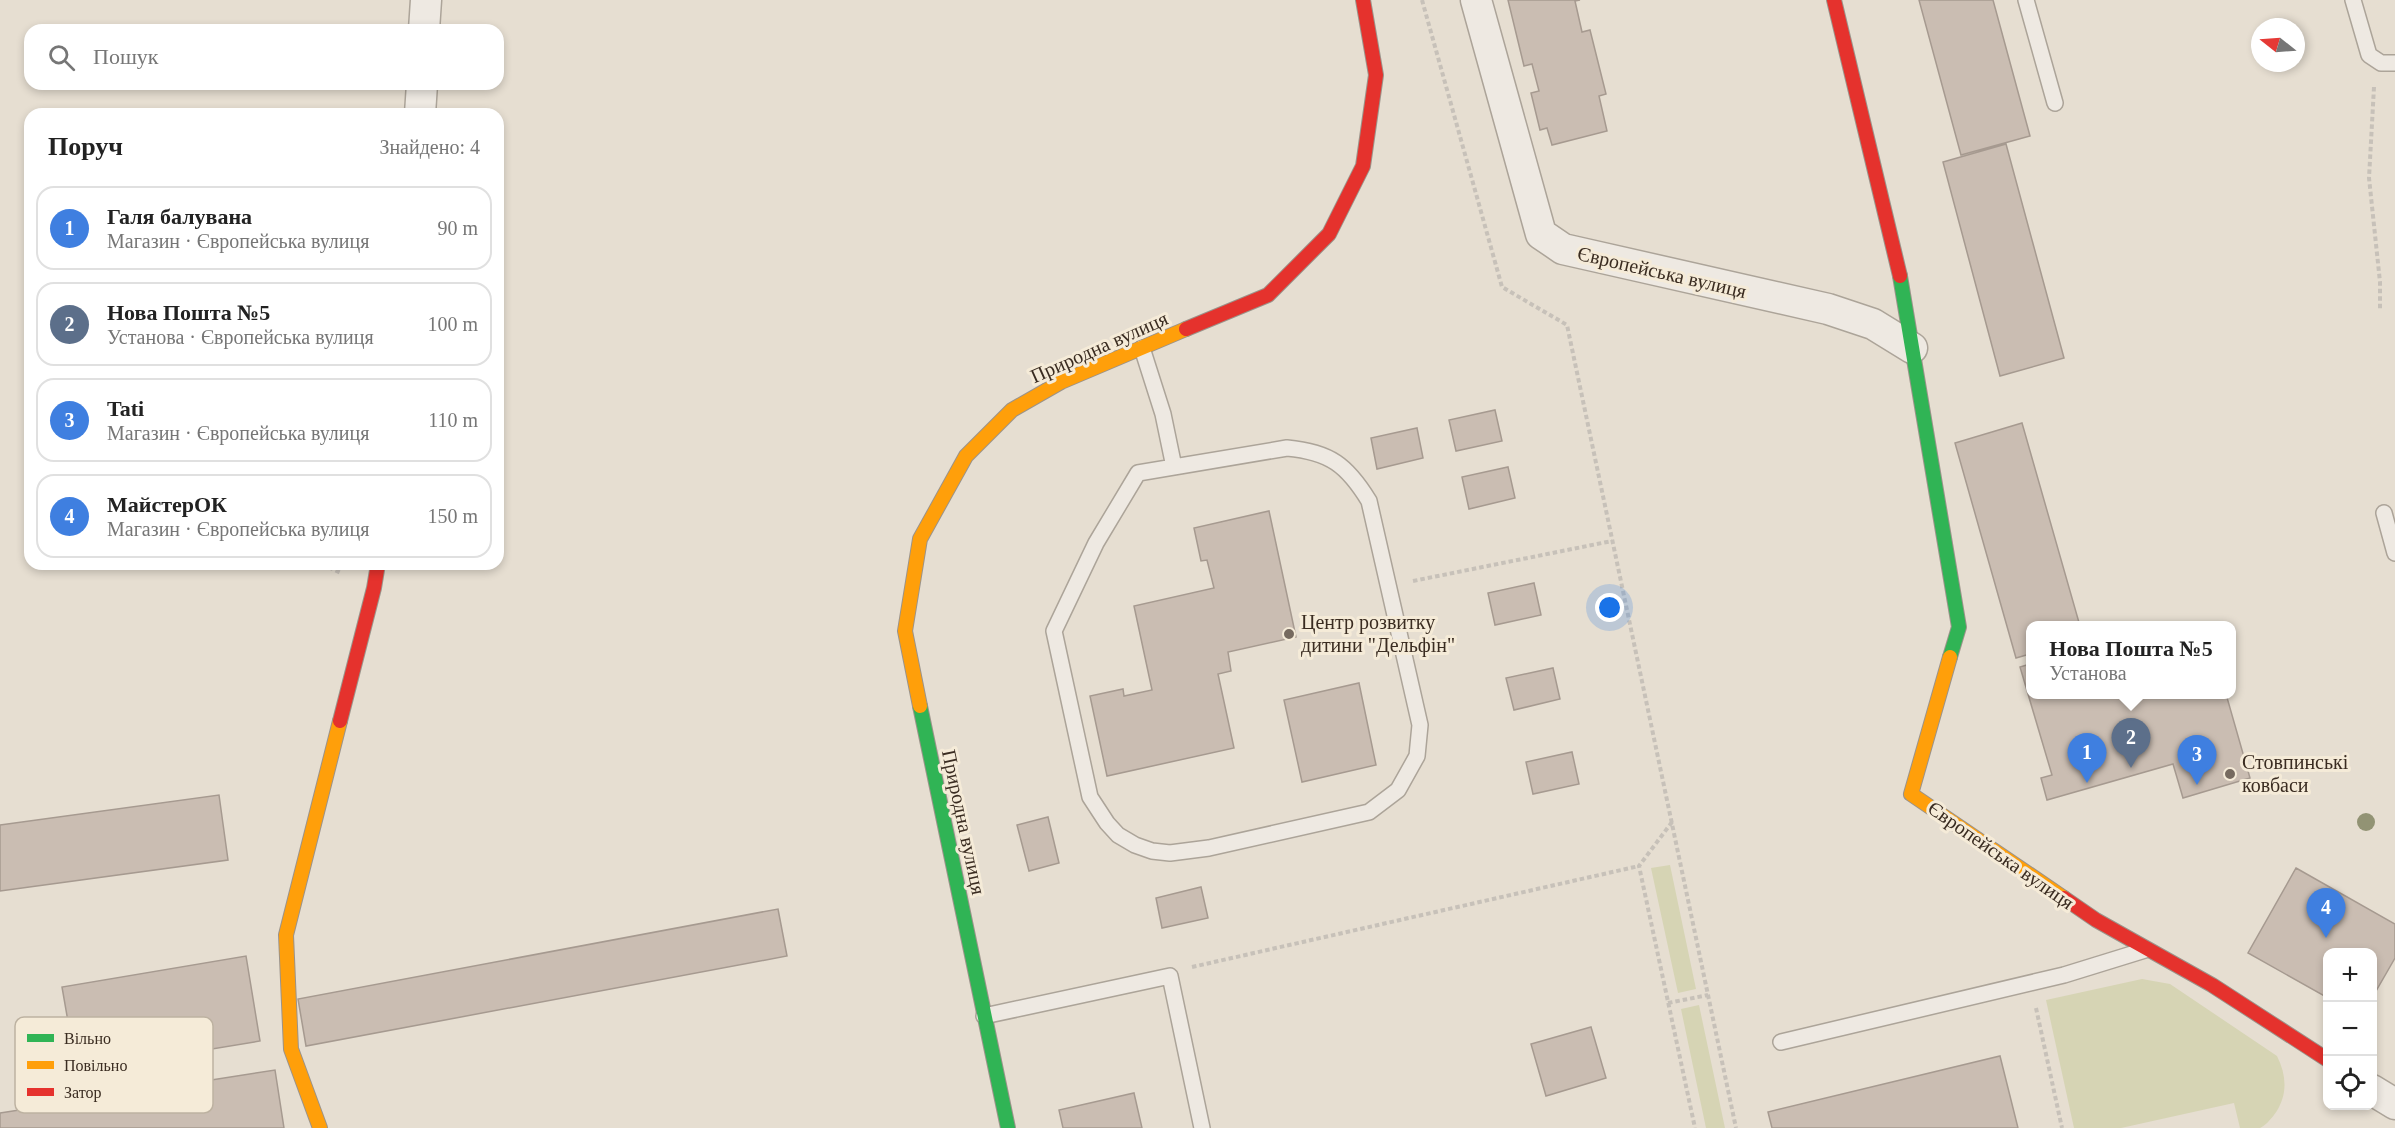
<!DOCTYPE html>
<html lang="uk">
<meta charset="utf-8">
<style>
body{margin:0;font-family:Georgia,serif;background:#f6f6f6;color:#222}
.controls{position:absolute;right:18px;bottom:18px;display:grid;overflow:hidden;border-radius:12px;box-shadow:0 3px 9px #0003}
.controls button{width:54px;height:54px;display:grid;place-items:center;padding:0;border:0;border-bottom:2px solid #e0e0e0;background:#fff;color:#222;font:30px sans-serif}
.compass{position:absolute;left:2251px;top:18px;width:54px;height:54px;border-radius:50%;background:#fff;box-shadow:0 3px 9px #0003;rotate:287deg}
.you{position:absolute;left:1610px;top:608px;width:21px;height:21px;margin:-15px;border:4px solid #fff;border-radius:50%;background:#1a73e8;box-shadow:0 0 0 9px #1a73e833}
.badge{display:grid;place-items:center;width:39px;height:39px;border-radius:50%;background:#766a5f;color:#fff;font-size:20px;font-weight:700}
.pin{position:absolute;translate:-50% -50px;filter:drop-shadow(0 2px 3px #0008)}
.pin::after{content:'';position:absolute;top:32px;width:21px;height:18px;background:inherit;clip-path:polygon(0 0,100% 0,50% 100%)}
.popup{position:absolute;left:2026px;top:621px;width:210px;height:78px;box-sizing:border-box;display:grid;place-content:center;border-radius:12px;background:#fff;filter:drop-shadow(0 2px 4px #0005);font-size:20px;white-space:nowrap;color:#767676}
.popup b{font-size:22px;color:#222}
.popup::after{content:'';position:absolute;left:50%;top:100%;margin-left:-12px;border:12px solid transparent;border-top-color:#fff}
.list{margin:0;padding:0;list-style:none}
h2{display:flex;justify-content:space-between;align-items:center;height:78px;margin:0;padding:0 24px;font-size:26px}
h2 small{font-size:20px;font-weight:400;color:#767676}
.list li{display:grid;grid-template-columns:39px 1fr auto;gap:18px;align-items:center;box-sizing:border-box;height:84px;margin:0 12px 12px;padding:0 12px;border:2px solid #e0e0e0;border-radius:18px}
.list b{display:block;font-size:22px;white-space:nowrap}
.list p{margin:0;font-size:20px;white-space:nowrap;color:#767676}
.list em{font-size:20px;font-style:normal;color:#767676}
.icon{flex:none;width:33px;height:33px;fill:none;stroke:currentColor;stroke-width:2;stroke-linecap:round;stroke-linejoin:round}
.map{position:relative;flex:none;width:2395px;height:1128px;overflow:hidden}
.search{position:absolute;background:#fff;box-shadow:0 3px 9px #0003;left:24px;top:24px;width:480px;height:66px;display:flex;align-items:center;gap:15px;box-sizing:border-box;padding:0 21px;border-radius:18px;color:#767676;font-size:22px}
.panel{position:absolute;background:#fff;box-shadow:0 3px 9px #0003;left:24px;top:108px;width:480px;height:462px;border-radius:18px}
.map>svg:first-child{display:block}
</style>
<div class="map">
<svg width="2395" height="1128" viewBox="0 0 2395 1128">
<rect width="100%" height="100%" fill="#e6ded1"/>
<path fill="#d6d4b4" d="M 1670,865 L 1696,989 L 1678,993 L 1651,868 Z
M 2142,979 L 2170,984 L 2277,1056 C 2287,1076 2288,1096 2274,1115 C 2270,1120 2265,1126 2260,1128 C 2254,1128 2246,1128 2240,1128 L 2234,1103 L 2121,1128 L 2074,1128 L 2046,1000 Z
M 1699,1005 L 1725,1128 L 1706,1128 L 1681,1009 Z"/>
<path fill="#cabdb2" stroke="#a69a90" stroke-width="1.5" d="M 1508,0 L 1580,0 L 1575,1 L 1582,32 L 1590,30 L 1606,94 L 1599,96 L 1607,131 L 1552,145 L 1547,128 L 1540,130 L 1531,93 L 1539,91 L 1532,64 L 1524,66 Z
M 1919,0 L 1993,0 L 2030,136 L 1961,155 Z
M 2006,144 L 2064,358 L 2000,376 L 1943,162 Z
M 1495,410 L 1502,441 L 1456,451 L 1449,420 Z
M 2022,423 L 2080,626 L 2030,626 L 2030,654 L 2016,658 L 1955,443 Z
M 1417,428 L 1423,458 L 1377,469 L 1371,438 Z
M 1508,467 L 1515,498 L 1469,509 L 1462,477 Z
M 1269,511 L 1296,637 L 1228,652 L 1231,671 L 1218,674 L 1234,748 L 1107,776 L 1090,696 L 1123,689 L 1124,696 L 1152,690 L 1134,606 L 1214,588 L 1207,560 L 1201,561 L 1194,528 Z
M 1534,583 L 1541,615 L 1495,625 L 1488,593 Z
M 2030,664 L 2030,694 L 2226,694 L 2250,778 L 2183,798 L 2173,764 L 2047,800 L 2041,778 L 2052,775 L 2020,667 Z
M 1553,668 L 1560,699 L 1514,710 L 1506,678 Z
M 1359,683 L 1376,765 L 1302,782 L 1284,700 Z
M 1572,752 L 1579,784 L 1533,794 L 1526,762 Z
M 219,795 L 228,860 L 0,891 L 0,825 Z
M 1048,817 L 1059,863 L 1029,871 L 1017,825 Z
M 2296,868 L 2395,924 L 2395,958 L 2372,998 L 2372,952 L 2328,952 L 2328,998 L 2248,953 Z
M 1201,887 L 1208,918 L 1162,928 L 1156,898 Z
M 778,909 L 787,956 L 306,1046 L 298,999 Z
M 246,956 L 260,1041 L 60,1074 L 53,1036 L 70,1033 L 62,987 Z
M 1591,1027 L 1606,1078 L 1546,1096 L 1531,1044 Z
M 2000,1056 L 2018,1128 L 1772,1128 L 1768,1112 Z
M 275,1070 L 284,1128 L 0,1128 L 0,1113 Z
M 1134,1093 L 1142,1128 L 1063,1128 L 1059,1110 Z"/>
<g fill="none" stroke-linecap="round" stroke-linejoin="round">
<defs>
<path id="lane" d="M 2026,0 L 2055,103
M 2353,0 L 2369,55 L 2381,63 L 2395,63
M 1142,348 L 1163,414 L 1174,467
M 1287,448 C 1330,452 1347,465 1369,501 L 1420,725 L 1417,756 L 1398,790 L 1369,812 L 1209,848 L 1170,853 L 1152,851 L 1135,845 L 1118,835 L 1107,823 L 1090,797 L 1054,631 L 1096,543 L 1138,473 Z
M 2384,513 L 2395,553
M 984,1016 L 1170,976 L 1202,1128
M 1781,1042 L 2064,975 L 2145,950"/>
<path id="street" d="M 1476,0 L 1541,234 L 1563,249 L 1828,309 L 1873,324 L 1912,348
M 424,30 L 426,0
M 420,114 L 422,84
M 2372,1090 L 2395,1104"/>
<path id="fast" d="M 1900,276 L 1959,627 L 1950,657
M 920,706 L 1008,1128"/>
<path id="slow" d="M 1950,657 L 1911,794 L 2064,898
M 920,706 L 905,631 L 920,539 L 966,456 L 1012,410 L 1061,382 L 1186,329
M 320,1128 L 291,1049 L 286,935 L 340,721"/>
<path id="jam" d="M 1834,0 L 1900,276
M 1186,329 L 1268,295 L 1329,234 L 1363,166 L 1376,75 L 1363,0
M 340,721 L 374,588 L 378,564
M 2064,898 L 2096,920 L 2212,985 L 2328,1060"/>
</defs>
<use href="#lane" stroke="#aca499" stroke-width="18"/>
<use href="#street" stroke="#aca499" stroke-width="33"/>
<use href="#fast" stroke="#9b938a" stroke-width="16"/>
<use href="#slow" stroke="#9b938a" stroke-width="16"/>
<use href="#jam" stroke="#9b938a" stroke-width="16"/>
<path stroke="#c7c1b9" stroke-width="4" stroke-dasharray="4.5 3" stroke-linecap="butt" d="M 1422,0 L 1502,287 L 1567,325 L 1736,1128
M 2374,87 L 2369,178 L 2380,282 L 2380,309
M 322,564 L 341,573
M 1413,581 L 1612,541
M 1672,822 L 1639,866 L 1695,1128
M 1192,967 L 1639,866
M 1668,1003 L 1708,995
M 2036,1008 L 2062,1128"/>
<use href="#lane" stroke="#eee9e2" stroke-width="15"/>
<use href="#street" stroke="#eee9e2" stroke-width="30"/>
<use href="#fast" stroke="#30b455" stroke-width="14"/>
<use href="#slow" stroke="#ff9f0a" stroke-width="14"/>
<use href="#jam" stroke="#e5322d" stroke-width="14"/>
</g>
<circle fill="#929374" cx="2366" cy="822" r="9"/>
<g fill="#766a5f" stroke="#f5ebd8" stroke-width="2">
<circle cx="1289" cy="634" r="6"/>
<circle cx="2230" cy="774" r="6"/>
</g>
<g text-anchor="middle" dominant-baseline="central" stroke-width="6" stroke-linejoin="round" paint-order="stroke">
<g font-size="20" fill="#3a2c21" stroke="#f5ebd8">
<text transform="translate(1662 272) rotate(13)">Європейська вулиця</text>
<text transform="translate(1099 347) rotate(-24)">Природна вулиця</text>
<text transform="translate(964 822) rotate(78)">Природна вулиця</text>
<text transform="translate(2001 855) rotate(35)">Європейська вулиця</text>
</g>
<g font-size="20" fill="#3a2c21" stroke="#f5ebd8" text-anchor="start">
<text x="1301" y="622">Центр розвитку<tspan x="1301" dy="23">дитини "Дельфін"</tspan></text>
<text x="2242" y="762">Стовпинські<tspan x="2242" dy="23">ковбаси</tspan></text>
</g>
</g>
<rect x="15" y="1017" width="198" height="96" rx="9" fill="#f5ebd8" stroke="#bdb2a1" stroke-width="1.5"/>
<rect x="27" y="1034" width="27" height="8" fill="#30b455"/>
<rect x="27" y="1061" width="27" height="8" fill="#ff9f0a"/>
<rect x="27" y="1088" width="27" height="8" fill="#e5322d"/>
<g font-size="16" fill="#3a2c21">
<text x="64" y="1044">Вільно</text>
<text x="64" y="1071">Повільно</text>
<text x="64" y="1098">Затор</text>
</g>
</svg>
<div class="controls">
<button>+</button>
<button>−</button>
<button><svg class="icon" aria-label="locate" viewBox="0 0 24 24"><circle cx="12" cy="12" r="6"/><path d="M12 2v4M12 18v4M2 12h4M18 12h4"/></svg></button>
</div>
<svg class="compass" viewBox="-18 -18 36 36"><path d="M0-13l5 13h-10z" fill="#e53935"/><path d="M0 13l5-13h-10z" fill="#767676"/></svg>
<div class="you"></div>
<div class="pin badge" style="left:2087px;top:783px;background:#3f7fe0">1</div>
<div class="pin badge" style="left:2131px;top:768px;background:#5c6f8a">2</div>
<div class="popup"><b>Нова Пошта №5</b>Установа</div>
<div class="pin badge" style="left:2197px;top:785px;background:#3f7fe0">3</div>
<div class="pin badge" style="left:2326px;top:938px;background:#3f7fe0">4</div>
<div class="search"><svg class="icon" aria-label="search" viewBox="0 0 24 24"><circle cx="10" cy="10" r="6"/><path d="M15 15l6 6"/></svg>Пошук</div>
<section class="panel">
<h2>Поруч<small>Знайдено: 4</small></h2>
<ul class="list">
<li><span class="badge" style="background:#3f7fe0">1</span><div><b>Галя балувана</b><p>Магазин · Європейська вулиця</p></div><em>90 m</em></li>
<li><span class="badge" style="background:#5c6f8a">2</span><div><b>Нова Пошта №5</b><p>Установа · Європейська вулиця</p></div><em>100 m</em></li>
<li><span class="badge" style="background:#3f7fe0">3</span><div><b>Tati</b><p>Магазин · Європейська вулиця</p></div><em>110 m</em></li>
<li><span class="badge" style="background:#3f7fe0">4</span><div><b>МайстерОК</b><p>Магазин · Європейська вулиця</p></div><em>150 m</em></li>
</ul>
</section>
</div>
